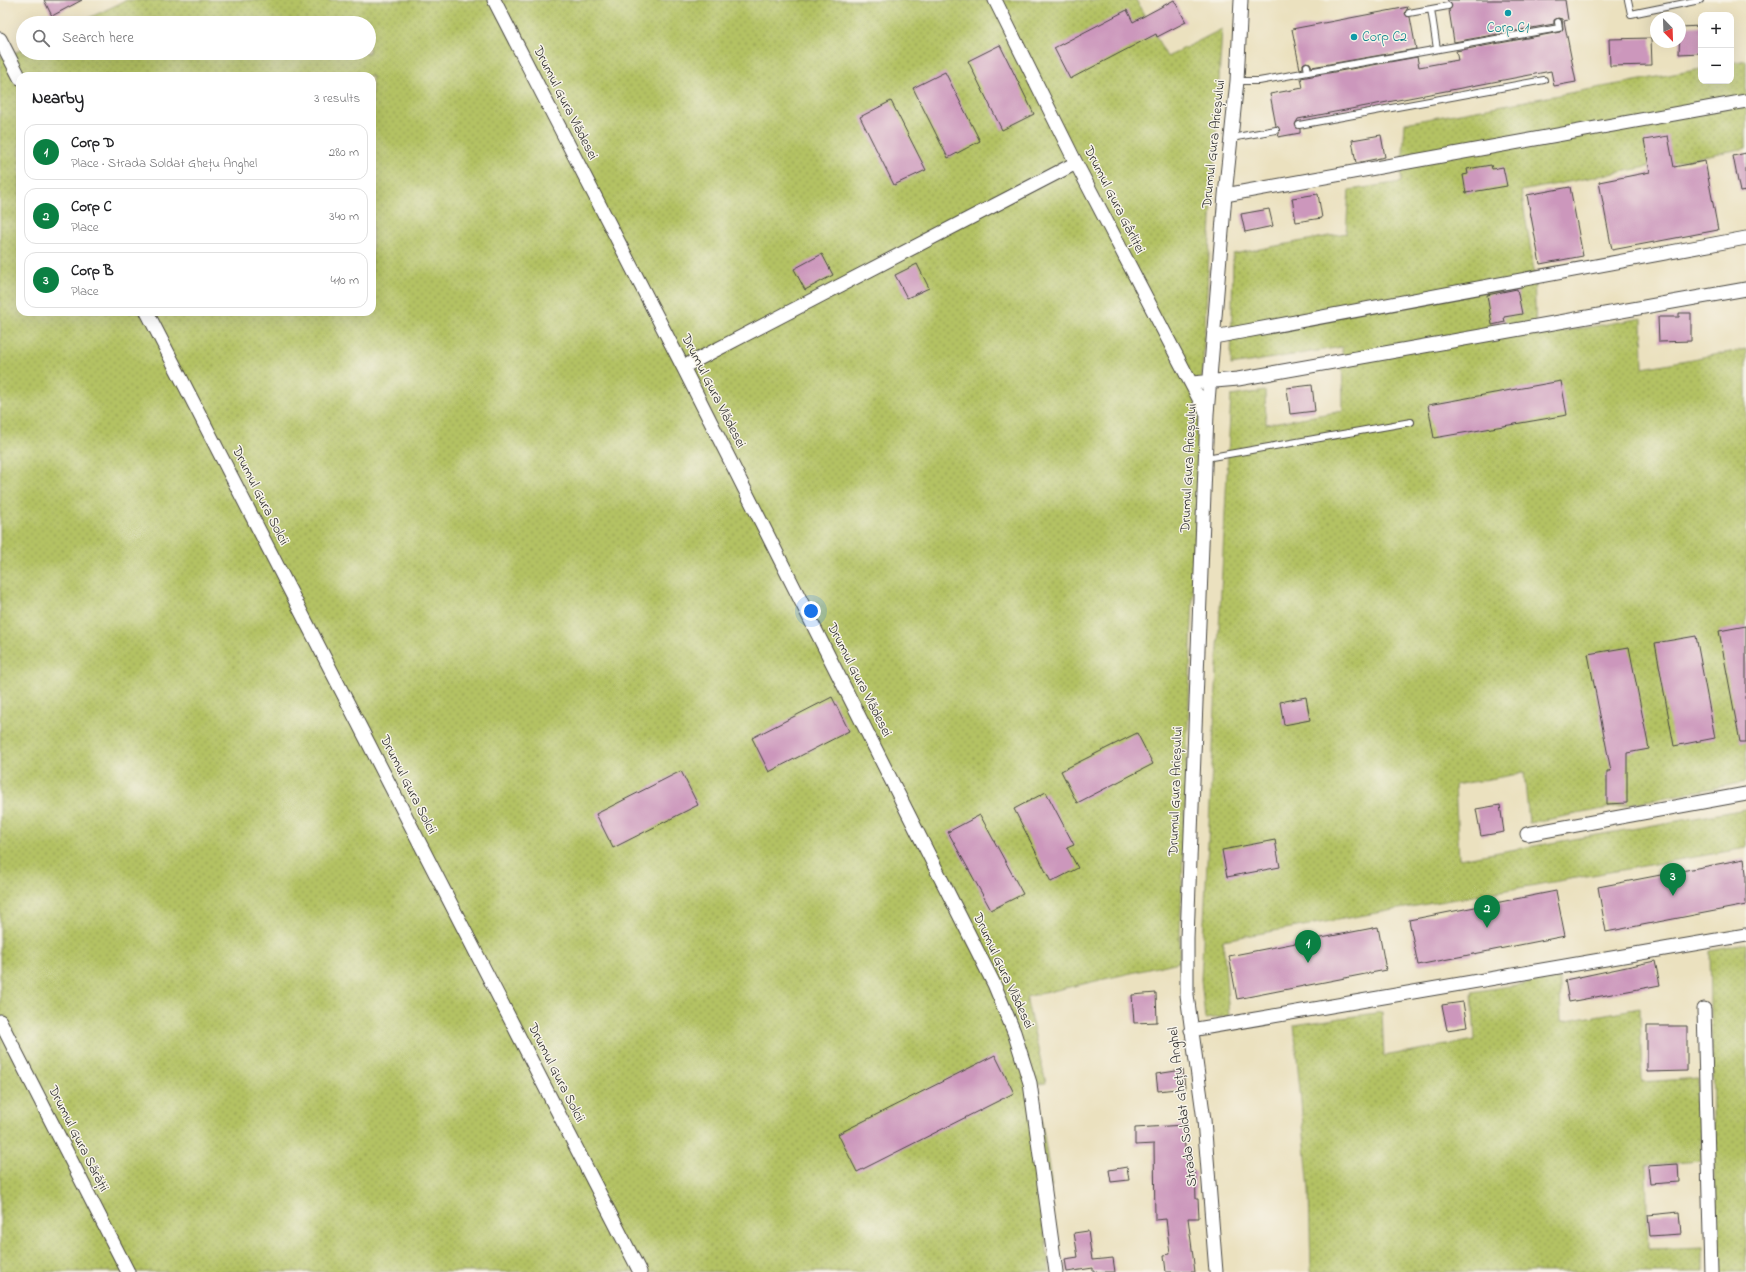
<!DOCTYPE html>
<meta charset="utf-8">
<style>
body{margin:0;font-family:"Indie Flower",sans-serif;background:#f2f2f2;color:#202124}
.controls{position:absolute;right:12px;top:12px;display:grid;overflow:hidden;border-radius:8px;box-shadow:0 4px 16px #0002}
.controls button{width:36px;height:36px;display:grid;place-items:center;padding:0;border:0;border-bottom:1px solid #e0e0e0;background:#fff;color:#202124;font:20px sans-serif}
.compass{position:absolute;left:1650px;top:12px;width:36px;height:36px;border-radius:50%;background:#fff;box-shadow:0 4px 16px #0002;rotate:157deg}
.you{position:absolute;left:811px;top:611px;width:14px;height:14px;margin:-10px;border:3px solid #fff;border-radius:50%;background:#1a73e8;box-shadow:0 0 0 6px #1a73e833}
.badge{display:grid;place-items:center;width:26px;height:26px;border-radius:50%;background:#0b8043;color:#fff;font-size:13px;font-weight:700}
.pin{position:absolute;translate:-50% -33px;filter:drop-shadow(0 1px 2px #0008)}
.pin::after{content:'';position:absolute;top:21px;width:14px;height:12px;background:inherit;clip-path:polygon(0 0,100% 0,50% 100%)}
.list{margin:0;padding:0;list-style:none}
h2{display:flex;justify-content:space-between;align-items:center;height:52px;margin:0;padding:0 16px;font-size:17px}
h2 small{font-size:13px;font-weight:400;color:#757577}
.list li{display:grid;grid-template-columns:26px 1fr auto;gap:12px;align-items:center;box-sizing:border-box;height:56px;margin:0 8px 8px;padding:0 8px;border:1px solid #e0e0e0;border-radius:12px}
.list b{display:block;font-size:15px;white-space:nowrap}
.list p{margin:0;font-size:13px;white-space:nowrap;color:#757577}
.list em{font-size:13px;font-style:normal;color:#757577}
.icon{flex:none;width:22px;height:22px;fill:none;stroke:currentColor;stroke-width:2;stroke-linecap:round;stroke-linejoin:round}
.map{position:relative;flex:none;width:1746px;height:1272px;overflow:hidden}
.search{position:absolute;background:#fff;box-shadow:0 4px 16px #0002;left:16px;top:16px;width:360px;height:44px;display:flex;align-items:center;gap:10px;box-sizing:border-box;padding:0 14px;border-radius:22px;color:#757577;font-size:15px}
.panel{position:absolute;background:#fff;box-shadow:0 4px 16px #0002;left:16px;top:72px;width:360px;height:244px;border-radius:12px}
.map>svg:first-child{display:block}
</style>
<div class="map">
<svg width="1746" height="1272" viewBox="0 0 1746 1272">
<defs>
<pattern id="grass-dots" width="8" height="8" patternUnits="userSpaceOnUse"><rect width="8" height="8" fill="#b4c264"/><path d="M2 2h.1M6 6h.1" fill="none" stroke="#939e53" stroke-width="1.8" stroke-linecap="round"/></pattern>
</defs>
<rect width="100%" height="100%" fill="#f7f3e8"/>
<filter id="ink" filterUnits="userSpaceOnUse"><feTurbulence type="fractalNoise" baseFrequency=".025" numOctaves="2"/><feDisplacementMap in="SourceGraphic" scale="8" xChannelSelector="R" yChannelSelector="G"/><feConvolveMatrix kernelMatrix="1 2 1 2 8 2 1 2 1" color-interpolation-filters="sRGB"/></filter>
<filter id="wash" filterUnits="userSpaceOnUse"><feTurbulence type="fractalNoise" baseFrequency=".012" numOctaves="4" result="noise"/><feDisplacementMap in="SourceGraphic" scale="16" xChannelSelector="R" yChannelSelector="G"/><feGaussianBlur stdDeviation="0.9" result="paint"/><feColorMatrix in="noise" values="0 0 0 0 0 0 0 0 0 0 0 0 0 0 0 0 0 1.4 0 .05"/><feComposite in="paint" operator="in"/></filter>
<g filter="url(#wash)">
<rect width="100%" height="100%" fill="#ebe1bf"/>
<path fill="url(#grass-dots)" stroke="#707648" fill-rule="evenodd" d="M 127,0 L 1136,0 L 1167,57 L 1222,29 L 1200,411 L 1179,962 L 1026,997 L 1046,1083 L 1036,1085 L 1052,1187 L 1039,1189 L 1050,1272 L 0,1272 L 0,52 L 3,58 L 23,49 L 23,53 L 369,53 L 369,23 L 78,23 ZM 20,76 L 372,76 L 372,312 L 20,312 Z
M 1746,60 L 1746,148 L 1521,191 L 1534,270 L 1536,336 L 1642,318 L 1643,368 L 1746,349 L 1746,782 L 1529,823 L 1524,773 L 1455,785 L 1459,859 L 1746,809 L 1746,848 L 1223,940 L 1229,1016 L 1205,1019 L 1201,979 L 1231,396 L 1265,391 L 1266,424 L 1343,411 L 1342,347 L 1231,365 L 1233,254 L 1346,233 L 1349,190 L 1401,182 L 1405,123 L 1701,69 L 1701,81 L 1731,81 L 1731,63 Z
M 1746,944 L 1746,1272 L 1716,1272 L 1710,951 Z
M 1560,978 L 1561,1022 L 1640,1008 L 1642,1082 L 1698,1078 L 1702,1161 L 1646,1165 L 1648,1249 L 1703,1247 L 1703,1272 L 1311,1272 L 1309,1191 L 1294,1025 L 1382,1012 L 1384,1056 L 1475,1040 L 1472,992 Z"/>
<g id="blocks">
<path fill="#cc97bc" d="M 44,0 L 82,0 L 52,16 Z
M 1174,0 L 1186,22 L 1157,37 L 1156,34 L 1070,79 L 1054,48 L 1127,10 L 1133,22 Z
M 1447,0 L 1565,0 L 1568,20 L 1564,21 L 1576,82 L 1554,86 L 1551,71 L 1298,119 L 1295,125 L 1300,129 L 1300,133 L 1278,137 L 1280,130 L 1276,126 L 1270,94 L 1303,88 L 1301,78 L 1417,57 L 1419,67 L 1458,60 L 1456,51 L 1560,32 L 1563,29 L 1562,19 L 1558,18 L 1554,20 L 1554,24 L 1454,42 L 1449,10 L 1452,6 Z
M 1408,7 L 1405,14 L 1410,17 L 1416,49 L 1312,67 L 1310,63 L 1306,62 L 1303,64 L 1303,68 L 1300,69 L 1292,29 Z
M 1701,26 L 1701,53 L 1679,54 L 1680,27 Z
M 1651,38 L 1652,65 L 1610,66 L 1609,39 Z
M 1000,45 L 1034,114 L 1002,130 L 968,61 Z
M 945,72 L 980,141 L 948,158 L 913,88 Z
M 891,101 L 926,170 L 894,185 L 860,117 Z
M 1381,135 L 1385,157 L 1356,163 L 1352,140 Z
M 1668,136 L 1674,167 L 1705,161 L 1718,230 L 1612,250 L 1599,182 L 1650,172 L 1644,140 Z
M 1746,153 L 1746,191 L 1740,192 L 1733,156 Z
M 1491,165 L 1492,169 L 1503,167 L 1507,186 L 1466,193 L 1463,175 L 1468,174 L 1467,169 Z
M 1570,187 L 1583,256 L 1540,264 L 1527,195 Z
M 1318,194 L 1322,218 L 1296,222 L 1292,198 Z
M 1269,209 L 1273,226 L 1245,232 L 1241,214 Z
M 822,254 L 833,275 L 805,290 L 794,269 Z
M 917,264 L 929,288 L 907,298 L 895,275 Z
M 1517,289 L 1522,314 L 1504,317 L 1505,322 L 1492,325 L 1487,295 Z
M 1679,313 L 1691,313 L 1691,341 L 1659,342 L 1658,317 L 1679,317 Z
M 1561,381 L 1567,415 L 1434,438 L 1428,405 Z
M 1312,385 L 1315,411 L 1290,414 L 1287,388 Z
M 1746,626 L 1746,742 L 1740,742 L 1719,631 Z
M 1696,636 L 1715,738 L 1674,746 L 1655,643 Z
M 1629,647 L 1649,749 L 1627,753 L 1627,803 L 1607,804 L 1607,771 L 1611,771 L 1588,654 Z
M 832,697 L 849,731 L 769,772 L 752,738 Z
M 1306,697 L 1310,720 L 1284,725 L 1280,702 Z
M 1137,733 L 1153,764 L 1077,803 L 1061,771 Z
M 681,771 L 698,805 L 613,848 L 596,814 Z
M 1046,792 L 1074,845 L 1067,848 L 1078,868 L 1051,882 L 1014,809 Z
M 1500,805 L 1504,832 L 1481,836 L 1476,809 Z
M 980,815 L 1023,894 L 991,910 L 948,832 Z
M 1275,840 L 1280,867 L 1227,877 L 1222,850 Z
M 1744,859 L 1746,873 L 1746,905 L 1606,932 L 1598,887 Z
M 1556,891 L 1565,936 L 1418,965 L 1409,920 Z
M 1378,927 L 1386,970 L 1237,999 L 1229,956 Z
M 1655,961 L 1660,985 L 1569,1002 L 1565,980 Z
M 1156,993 L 1157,1022 L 1134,1023 L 1132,995 Z
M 1463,1002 L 1467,1027 L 1447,1030 L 1442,1005 Z
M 1647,1026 L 1687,1026 L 1687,1071 L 1647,1072 Z
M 995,1055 L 1014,1093 L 857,1172 L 838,1134 Z
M 1183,1070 L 1185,1088 L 1158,1091 L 1156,1074 Z
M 1184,1125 L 1185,1150 L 1190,1149 L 1190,1171 L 1195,1171 L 1196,1199 L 1198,1199 L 1199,1218 L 1188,1218 L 1195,1272 L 1166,1272 L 1164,1255 L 1170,1254 L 1166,1219 L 1155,1220 L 1154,1144 L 1135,1145 L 1135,1128 Z
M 1678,1164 L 1679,1182 L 1650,1184 L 1648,1166 Z
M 1127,1167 L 1129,1180 L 1111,1182 L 1109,1170 Z
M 1679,1212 L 1681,1234 L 1650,1236 L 1648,1215 Z
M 1088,1231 L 1092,1260 L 1113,1258 L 1115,1272 L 1093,1272 L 1093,1268 L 1067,1272 L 1065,1259 L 1078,1257 L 1074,1233 Z"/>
</g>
</g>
<g filter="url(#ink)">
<use href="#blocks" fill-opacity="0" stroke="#484641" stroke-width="1"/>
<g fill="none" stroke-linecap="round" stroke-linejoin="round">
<defs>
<path id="service" d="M 1628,0 L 1631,14 L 1700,0
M 1431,9 L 1437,49
M 1409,13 L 1448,6
M 1307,66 L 1308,72 L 1559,28 L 1558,22
M 1237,81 L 1259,81 L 1308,72
M 1299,125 L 1544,80
M 1231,138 L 1276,130
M 1206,458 L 1411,422"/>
<path id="minor" d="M 494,0 L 683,367 L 994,984 L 1014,1032 L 1030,1083 L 1056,1272
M 995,0 L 1076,163 L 1207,414
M 0,39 L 20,78
M 1225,195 L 1746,101
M 147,312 L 640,1272
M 1214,337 L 1746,238
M 683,367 L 1076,163
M 1192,383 L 1238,379 L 1746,289
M 1527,834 L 1746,794
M 1704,1009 L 1711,1272
M 0,1021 L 128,1272
M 1191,1030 L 1746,935
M 1216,1272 L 1204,1120 L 1187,995 L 1187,938 L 1207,414 L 1225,195 L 1237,81 L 1241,0"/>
</defs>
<use href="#service" stroke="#484641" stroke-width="8"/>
<use href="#minor" stroke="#484641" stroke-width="15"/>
<use href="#service" stroke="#fff" stroke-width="6"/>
<use href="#minor" stroke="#fff" stroke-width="13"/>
</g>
</g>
<g fill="#0f9aa8" stroke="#f7f3e8" stroke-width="1.5">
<circle cx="1508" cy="13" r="4"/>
<circle cx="1354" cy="37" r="4"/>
</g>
<g text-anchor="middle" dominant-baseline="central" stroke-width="3" stroke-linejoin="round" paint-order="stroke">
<g font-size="14" fill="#0d838f" stroke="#f7f3e8">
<text x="1508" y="28">Corp C1</text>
<text x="1362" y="37" text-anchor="start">Corp C2</text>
</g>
<g font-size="14" fill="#2b2b2b" stroke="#f7f3e8">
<text transform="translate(565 103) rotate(63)">Drumul Gura Vlădesei</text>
<text transform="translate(1214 144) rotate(-84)">Drumul Gura Arieșului</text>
<text transform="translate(1114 200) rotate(63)">Drumul Gura Gârliței</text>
<text transform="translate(713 391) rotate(63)">Drumul Gura Vlădesei</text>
<text transform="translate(1189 468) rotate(-87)">Drumul Gura Arieșului</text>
<text transform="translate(260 496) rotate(63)">Drumul Gura Solcii</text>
<text transform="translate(859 680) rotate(63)">Drumul Gura Vlădesei</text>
<text transform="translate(408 785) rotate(63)">Drumul Gura Solcii</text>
<text transform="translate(1176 791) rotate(-88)">Drumul Gura Arieșului</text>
<text transform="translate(1003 971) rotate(65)">Drumul Gura Vlădesei</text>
<text transform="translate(556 1073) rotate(63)">Drumul Gura Solcii</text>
<text transform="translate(1183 1107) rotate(-97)">Strada Soldat Ghețu Anghel</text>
<text transform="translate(78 1139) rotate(63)">Drumul Gura Sărății</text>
</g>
</g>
</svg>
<div class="controls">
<button>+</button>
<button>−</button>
</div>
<svg class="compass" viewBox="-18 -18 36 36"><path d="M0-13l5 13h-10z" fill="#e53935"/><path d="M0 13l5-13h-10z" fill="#757577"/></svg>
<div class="you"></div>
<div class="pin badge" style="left:1308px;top:963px">1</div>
<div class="pin badge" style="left:1487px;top:928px">2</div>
<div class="pin badge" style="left:1673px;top:896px">3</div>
<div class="search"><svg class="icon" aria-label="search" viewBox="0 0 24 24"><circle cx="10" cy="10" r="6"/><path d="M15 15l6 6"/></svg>Search here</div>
<section class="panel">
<h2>Nearby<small>3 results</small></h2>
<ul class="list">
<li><span class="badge">1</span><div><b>Corp D</b><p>Place · Strada Soldat Ghețu Anghel</p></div><em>280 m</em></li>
<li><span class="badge">2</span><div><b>Corp C</b><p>Place</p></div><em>340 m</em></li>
<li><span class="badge">3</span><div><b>Corp B</b><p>Place</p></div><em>410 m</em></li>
</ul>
</section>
</div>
